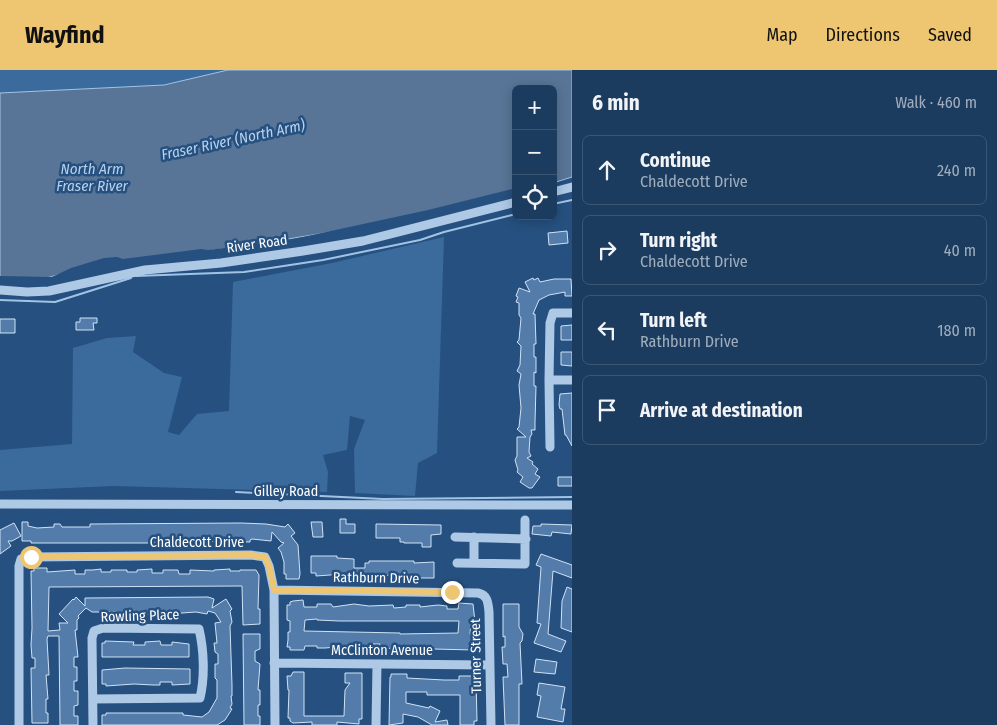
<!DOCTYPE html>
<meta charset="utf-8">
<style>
body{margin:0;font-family:"Fira Sans Condensed",sans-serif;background:#254365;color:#f1f3f6}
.controls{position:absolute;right:15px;top:15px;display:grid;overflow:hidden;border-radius:8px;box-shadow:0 2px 12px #0003}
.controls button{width:45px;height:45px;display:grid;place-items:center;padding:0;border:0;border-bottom:1px solid #3a5674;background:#1c3c5f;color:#f1f3f6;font:25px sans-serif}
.stop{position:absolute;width:15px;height:15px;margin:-11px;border:4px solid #eec672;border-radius:50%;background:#fff}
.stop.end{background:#eec672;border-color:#fff;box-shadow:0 1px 5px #0008}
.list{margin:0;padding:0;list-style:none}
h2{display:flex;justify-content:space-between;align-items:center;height:65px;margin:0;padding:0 20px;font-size:21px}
h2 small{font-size:16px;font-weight:400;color:#a0adbd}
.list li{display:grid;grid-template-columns:32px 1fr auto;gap:15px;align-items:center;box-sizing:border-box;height:70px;margin:0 10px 10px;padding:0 10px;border:1px solid #3a5674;border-radius:8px}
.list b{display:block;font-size:19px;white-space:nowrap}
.list p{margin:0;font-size:16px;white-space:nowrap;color:#a0adbd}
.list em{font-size:16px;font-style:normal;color:#a0adbd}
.icon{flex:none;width:28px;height:28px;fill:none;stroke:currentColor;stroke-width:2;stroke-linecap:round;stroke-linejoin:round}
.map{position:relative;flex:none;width:572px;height:655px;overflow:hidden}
header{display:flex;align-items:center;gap:30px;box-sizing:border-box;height:70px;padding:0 25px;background:#eec672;color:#111}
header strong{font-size:24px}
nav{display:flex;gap:28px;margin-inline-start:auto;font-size:18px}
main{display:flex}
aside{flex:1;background:#1c3c5f}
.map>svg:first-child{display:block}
</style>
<header>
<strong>Wayfind</strong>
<nav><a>Map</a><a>Directions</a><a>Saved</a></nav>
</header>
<main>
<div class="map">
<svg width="572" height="655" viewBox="0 0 572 655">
<rect width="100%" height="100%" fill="#26507f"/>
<path fill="#3b6a9c" d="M 0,0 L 228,0 L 164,15 L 12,23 L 0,23 Z
M 444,167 L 437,383 L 418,393 L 415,426 L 355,423 L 354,379 L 365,350 L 350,346 L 347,380 L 323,385 L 328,402 L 327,422 L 114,416 L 0,421 L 0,380 L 72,374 L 73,278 L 107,268 L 136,266 L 133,282 L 164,303 L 182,307 L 168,362 L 179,365 L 197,344 L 229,341 L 233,212 L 332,193 Z"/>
<path fill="#587597" stroke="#a1c4e6" d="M 228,0 L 572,0 L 572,107 L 553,113 L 553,19 L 516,19 L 516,121 L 390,152 L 258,174 L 83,198 L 32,212 L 0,209 L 0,23 L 164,15 Z"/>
<path fill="#26507f" d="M 516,118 L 516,124 L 390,155 L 259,177 L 84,201 L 32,214 L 0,211 L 0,206 L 52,207 L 71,198 L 104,188 L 117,187 L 123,189 L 201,179 L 208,180 L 289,170 L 428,140 Z"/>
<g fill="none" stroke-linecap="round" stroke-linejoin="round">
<path stroke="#a1c4e6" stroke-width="2" d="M 553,134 L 572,130
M 136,206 L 244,202 L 323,190 L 420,170 L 444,162 L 516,144
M 0,230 L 55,232 L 131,208
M 236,422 L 383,429 L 572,427"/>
</g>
<path fill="#537caa" stroke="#d0e2f5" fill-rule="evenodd" d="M 567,161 L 568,173 L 549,175 L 548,163 Z
M 533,208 L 534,210 L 538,208 L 540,212 L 554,209 L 571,209 L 572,226 L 565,226 L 565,222 L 549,225 L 539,230 L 533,244 L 535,244 L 536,274 L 534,274 L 534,287 L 536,287 L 536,303 L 534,302 L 534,316 L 536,316 L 535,352 L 535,360 L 531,360 L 532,364 L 530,367 L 529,382 L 531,386 L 527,388 L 533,392 L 532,394 L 538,399 L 535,404 L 540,407 L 532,418 L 529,418 L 520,412 L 523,407 L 517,402 L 518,400 L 515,390 L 517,386 L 517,367 L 526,367 L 517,359 L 519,357 L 521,338 L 519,315 L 521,304 L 517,301 L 520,295 L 521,276 L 517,272 L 519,270 L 521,248 L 519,245 L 519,233 L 516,232 L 518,227 L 516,226 L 519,218 L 530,222 L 525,212 Z
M 80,248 L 97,248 L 97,253 L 93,253 L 94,260 L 76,260 L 76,252 L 80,252 Z
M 0,249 L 15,249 L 15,263 L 0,263 Z
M 572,255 L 572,270 L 561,270 L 561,256 Z
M 561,282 L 572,282 L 572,296 L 561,295 Z
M 572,323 L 572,376 L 566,365 L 565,365 L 562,339 L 560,339 L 559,335 L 560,324 Z
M 558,407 L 572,407 L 572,416 L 558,416 Z
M 340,449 L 346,449 L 346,454 L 355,454 L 355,463 L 340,463 Z
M 22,452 L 28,452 L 28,456 L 37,458 L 54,457 L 54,454 L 60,454 L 62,457 L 90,457 L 90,454 L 241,453 L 266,454 L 285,457 L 288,454 L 295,463 L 291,466 L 298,475 L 300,504 L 299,509 L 286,509 L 286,504 L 284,504 L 284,492 L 281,482 L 278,478 L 284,473 L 281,472 L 272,462 L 271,471 L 252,469 L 250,470 L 250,472 L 179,471 L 179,472 L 171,473 L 31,473 L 31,471 L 22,471 Z
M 311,452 L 322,452 L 323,467 L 313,467 Z
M 14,453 L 21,466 L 12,471 L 8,471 L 11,476 L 0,484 L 0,460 Z
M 376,454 L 441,455 L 441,464 L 431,465 L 431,477 L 422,477 L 422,473 L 404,473 L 404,472 L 400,472 L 400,468 L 376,468 Z
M 541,454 L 572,455 L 571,464 L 552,462 L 551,466 L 532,464 L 533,456 L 541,456 Z
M 541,484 L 572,495 L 572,508 L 553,501 L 548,564 L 566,571 L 561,582 L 534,573 L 541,554 L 537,553 L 541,497 L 536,495 Z
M 311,486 L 337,486 L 337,488 L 354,489 L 354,498 L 365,498 L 365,493 L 369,493 L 369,491 L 414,491 L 414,493 L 434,492 L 434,508 L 399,508 L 399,505 L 388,505 L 386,507 L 365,507 L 365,505 L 347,506 L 344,504 L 316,506 L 316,503 L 311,503 Z
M 34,498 L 47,498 L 47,502 L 75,500 L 75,504 L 85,504 L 85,500 L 93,500 L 101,499 L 101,502 L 111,502 L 111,500 L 127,500 L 127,502 L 137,502 L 137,500 L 152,499 L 152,503 L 163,503 L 163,500 L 178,500 L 179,504 L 190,504 L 190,500 L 214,501 L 214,500 L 230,499 L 230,501 L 240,501 L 240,500 L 256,500 L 259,505 L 258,539 L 260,539 L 260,554 L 243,555 L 242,516 L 49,517 L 48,561 L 60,560 L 59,553 L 68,553 L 59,544 L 73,529 L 74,530 L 76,527 L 85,536 L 85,528 L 208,527 L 214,529 L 212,538 L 226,529 L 232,539 L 230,541 L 232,552 L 230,556 L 232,615 L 232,626 L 231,626 L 232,634 L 230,638 L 232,639 L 225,650 L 217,655 L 102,655 L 102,645 L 106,645 L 106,643 L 183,643 L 183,645 L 202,647 L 209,642 L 217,628 L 217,610 L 215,608 L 215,594 L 218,594 L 218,584 L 215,582 L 214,573 L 217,573 L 215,553 L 221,552 L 215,543 L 208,541 L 207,544 L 196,542 L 168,544 L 168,541 L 149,542 L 149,544 L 117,544 L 117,542 L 92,542 L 86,538 L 78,546 L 79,548 L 77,550 L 77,560 L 75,560 L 78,587 L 74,587 L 74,597 L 77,597 L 77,611 L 74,611 L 74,621 L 78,621 L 78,635 L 74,636 L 74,646 L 78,646 L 78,655 L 60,655 L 59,566 L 48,566 L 47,569 L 49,605 L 46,605 L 48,629 L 46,629 L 46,643 L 48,643 L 48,653 L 32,653 L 31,598 L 35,598 L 35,588 L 32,588 L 31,575 L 32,558 L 31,501 L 34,501 Z
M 567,517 L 572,519 L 572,562 L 561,558 L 562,531 Z
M 303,530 L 304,537 L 317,537 L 317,534 L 331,534 L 333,537 L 354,534 L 369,536 L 393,535 L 394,538 L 406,537 L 406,535 L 420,535 L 420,537 L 438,535 L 447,536 L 447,539 L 458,539 L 459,533 L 473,534 L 475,552 L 471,552 L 470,564 L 478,564 L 478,577 L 474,577 L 474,580 L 433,579 L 433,576 L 421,576 L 421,579 L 407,579 L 407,577 L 380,579 L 380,574 L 370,574 L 370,576 L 364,578 L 347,576 L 325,578 L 317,578 L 317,576 L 305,576 L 304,580 L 290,580 L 290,577 L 287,577 L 288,570 L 288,562 L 290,562 L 290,551 L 287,550 L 287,535 L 290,535 L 290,532 L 293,531 ZM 317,549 L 317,550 L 339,551 L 459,551 L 458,563 L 400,564 L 400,563 L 304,561 L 305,550 Z
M 503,534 L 519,534 L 519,557 L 523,564 L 522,571 L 520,573 L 522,614 L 519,614 L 519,655 L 505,655 L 503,607 L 508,607 L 507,594 L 503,594 L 502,577 L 505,577 L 505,566 L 503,567 Z
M 243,564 L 260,564 L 260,579 L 255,581 L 255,591 L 260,594 L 258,620 L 260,620 L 260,635 L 258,635 L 258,646 L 260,646 L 260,655 L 244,655 Z
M 105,571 L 134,572 L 133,575 L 145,575 L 145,572 L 160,571 L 161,575 L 172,575 L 172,572 L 189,574 L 189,587 L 102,587 L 102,573 L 105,573 Z
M 536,589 L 557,592 L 555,604 L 534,602 Z
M 125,598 L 190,599 L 190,614 L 172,615 L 172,612 L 160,612 L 160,615 L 153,615 L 134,614 L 106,616 L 106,614 L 102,614 L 102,600 Z
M 293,602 L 304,602 L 304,646 L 344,646 L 345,620 L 350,613 L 345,613 L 345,603 L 362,603 L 362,649 L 359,649 L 359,654 L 337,652 L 337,655 L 312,655 L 312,652 L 293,653 L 290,651 L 290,648 L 288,648 L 289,620 L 288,620 L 287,606 L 291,606 Z
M 391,604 L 407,604 L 407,608 L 444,610 L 459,610 L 459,606 L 474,606 L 474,608 L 476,608 L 477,651 L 474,651 L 474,655 L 460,655 L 460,625 L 427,625 L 427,622 L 406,622 L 406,633 L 429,638 L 430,636 L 440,641 L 435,652 L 447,650 L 448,655 L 432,655 L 418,647 L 403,644 L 403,653 L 389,655 L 390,607 L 391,607 Z
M 539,613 L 565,617 L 561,639 L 565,639 L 563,652 L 537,647 L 541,626 L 537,625 Z"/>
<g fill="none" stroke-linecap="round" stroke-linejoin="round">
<path stroke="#adc9e6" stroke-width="9" d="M 553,122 L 572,117
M 0,220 L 27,222 L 49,221 L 145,200 L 221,193 L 303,181 L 363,171 L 516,132
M 572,243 L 553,243 L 550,253 L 549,310 L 572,310
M 549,310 L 550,377
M 0,434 L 572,435
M 455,467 L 526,469
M 457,493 L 525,494 L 525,450
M 474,493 L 474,467
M 274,520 L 478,523 C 488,525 488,533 489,542 L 491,655
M 274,593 L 489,595
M 19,655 L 19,496 L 21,489 L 31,487 L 251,485 L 265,487 L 269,496 L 274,520 L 275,655
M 93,655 L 92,568 L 94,561 L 103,558 L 199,559 C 204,580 205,607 200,628 L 93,629
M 376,655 L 377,594"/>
</g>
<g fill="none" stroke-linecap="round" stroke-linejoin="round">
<path stroke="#eec672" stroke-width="6" d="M 31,487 L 251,485 L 265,487 L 269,496 L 274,520 L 452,522"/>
</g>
<g text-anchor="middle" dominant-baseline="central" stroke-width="5" stroke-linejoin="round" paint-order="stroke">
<g font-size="14" fill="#fff" stroke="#26507f">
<text transform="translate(257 174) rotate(-8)">River Road</text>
<text x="286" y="421">Gilley Road</text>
<text x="197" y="472">Chaldecott Drive</text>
<text transform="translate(376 508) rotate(1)">Rathburn Drive</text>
<text transform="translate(140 546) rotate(-2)">Rowling Place</text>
<text x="382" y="580">McClinton Avenue</text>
<text transform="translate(476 586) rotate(-91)">Turner Street</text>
</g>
<g font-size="15" font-style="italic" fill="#b8d2ed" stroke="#26507f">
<text transform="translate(233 70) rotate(-12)">Fraser River (North Arm)</text>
<text x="92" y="99">North Arm<tspan x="92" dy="17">Fraser River</tspan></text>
</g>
</g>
</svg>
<div class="controls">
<button>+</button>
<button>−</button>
<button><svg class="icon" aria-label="locate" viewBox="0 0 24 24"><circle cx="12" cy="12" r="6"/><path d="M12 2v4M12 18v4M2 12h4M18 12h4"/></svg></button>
</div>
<div class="stop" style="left:31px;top:487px"></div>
<div class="stop end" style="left:452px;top:522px"></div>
</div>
<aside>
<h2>6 min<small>Walk · 460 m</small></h2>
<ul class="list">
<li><svg class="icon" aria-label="ahead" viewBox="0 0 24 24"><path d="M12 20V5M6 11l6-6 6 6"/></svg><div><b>Continue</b><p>Chaldecott Drive</p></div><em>240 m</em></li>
<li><svg class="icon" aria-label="right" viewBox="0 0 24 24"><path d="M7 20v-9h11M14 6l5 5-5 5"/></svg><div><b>Turn right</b><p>Chaldecott Drive</p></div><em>40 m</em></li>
<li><svg class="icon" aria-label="left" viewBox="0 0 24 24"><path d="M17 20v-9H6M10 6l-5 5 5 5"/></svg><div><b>Turn left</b><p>Rathburn Drive</p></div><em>180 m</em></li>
<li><svg class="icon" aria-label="arrive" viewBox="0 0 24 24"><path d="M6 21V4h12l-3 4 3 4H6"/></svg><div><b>Arrive at destination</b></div></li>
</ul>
</aside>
</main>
